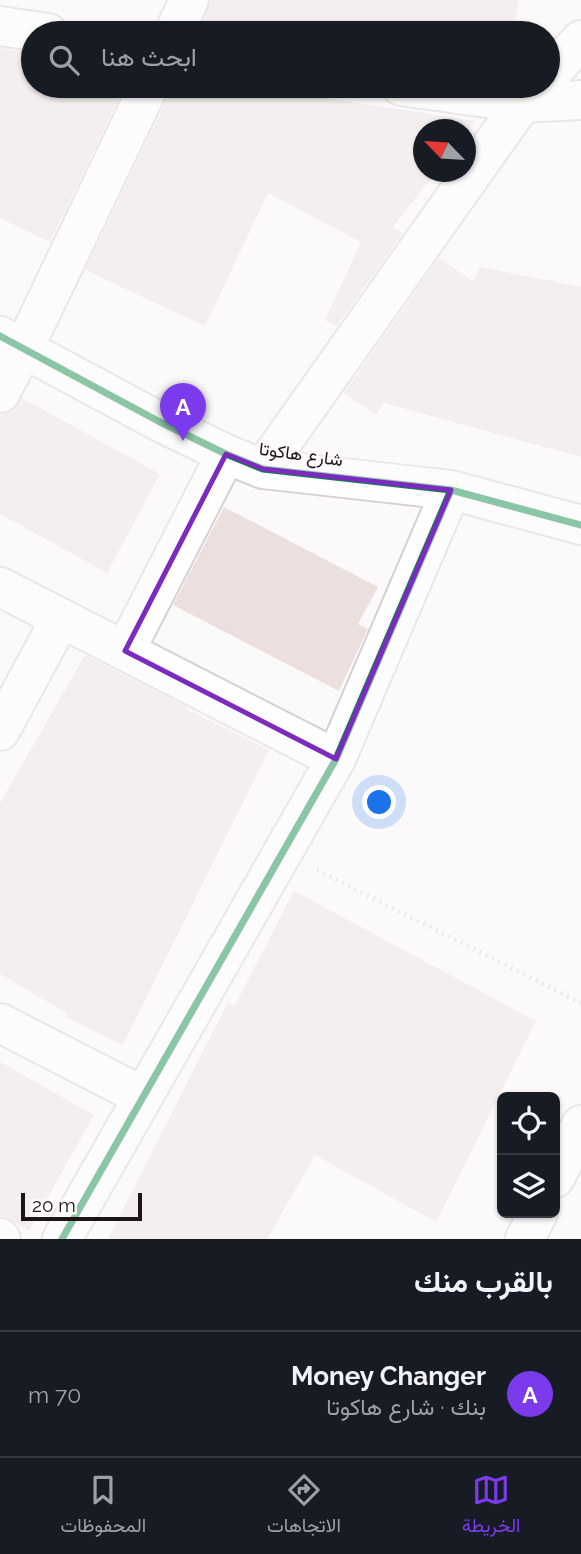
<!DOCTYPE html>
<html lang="ar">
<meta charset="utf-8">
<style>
body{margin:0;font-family:Raleway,Vazirmatn,sans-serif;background:#20242c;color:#f1f3f6;direction:rtl}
.controls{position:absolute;right:21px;bottom:21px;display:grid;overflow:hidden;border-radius:10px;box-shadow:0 2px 5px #0004}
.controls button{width:63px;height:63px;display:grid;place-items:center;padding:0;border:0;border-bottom:2px solid #363941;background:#171b24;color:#f1f3f6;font:35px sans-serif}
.compass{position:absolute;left:413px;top:119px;width:63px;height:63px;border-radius:50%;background:#171b24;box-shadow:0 2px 5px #0004;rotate:295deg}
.scale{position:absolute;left:21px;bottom:18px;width:121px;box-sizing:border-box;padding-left:7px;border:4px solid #1c1417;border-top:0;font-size:19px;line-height:24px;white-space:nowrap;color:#1c1417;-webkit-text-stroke:5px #fdf8fa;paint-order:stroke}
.you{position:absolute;left:380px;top:803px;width:24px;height:24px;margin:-18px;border:5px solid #fff;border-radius:50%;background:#1a73e8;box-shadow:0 0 0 10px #1a73e833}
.badge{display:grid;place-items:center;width:46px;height:46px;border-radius:50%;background:#7c3aed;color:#fff;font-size:23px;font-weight:700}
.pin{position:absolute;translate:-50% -58px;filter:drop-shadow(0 2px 4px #0008)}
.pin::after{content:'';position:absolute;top:37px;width:24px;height:21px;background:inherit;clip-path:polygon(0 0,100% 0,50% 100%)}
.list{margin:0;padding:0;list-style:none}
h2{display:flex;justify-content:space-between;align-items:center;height:91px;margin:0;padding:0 28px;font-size:30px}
h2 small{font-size:23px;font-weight:400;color:#9ea1a6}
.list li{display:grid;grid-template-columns:46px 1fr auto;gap:21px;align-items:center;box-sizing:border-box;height:126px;padding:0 28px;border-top:2px solid #363941}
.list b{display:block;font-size:26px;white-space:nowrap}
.list p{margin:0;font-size:23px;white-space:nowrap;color:#9ea1a6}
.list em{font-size:23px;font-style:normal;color:#9ea1a6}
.icon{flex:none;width:38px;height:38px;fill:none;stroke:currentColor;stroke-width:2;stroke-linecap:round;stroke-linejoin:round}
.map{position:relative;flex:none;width:581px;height:1239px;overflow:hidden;direction:ltr}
.search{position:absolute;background:#171b24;box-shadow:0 2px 5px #0004;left:21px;right:21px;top:21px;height:77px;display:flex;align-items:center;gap:18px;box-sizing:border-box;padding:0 24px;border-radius:38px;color:#9ea1a6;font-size:26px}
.sheet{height:217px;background:#171b24}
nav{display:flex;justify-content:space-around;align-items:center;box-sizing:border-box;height:98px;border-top:2px solid #363941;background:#171b24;font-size:19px;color:#9ea1a6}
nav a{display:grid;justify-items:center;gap:4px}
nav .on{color:#7c3aed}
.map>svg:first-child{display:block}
</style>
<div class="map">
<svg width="581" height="1239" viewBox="0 0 581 1239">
<rect width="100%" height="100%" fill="#fcf9fa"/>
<path fill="#ece0df" d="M 211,0 L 519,0 L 514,33 L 198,33 Z
M 0,48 L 33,53 L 33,86 L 125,86 L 50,242 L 0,218 Z
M 171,86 L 248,86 L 475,121 L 466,133 L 466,130 L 424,130 L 424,172 L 436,172 L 393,227 L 403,233 L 337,326 L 325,320 L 361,242 L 268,193 L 205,326 L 85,270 L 169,95 Z
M 439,258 L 473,281 L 480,267 L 581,287 L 581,457 L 384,403 L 376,415 L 344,393 Z
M 22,398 L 160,474 L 107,573 L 0,514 L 0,415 L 12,411 Z
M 224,507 L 378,587 L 358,624 L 368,629 L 339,691 L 173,605 Z
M 85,655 L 187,707 L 186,709 L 269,750 L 123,1045 L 65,1016 L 67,1013 L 0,974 L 0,803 Z
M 294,891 L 536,1021 L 436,1222 L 315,1155 L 267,1239 L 108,1239 L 228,1002 L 235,1005 Z
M 0,1062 L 94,1115 L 29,1231 L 0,1215 Z"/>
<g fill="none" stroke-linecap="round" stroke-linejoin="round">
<defs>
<path id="street" d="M 0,26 L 48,33
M 174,33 L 189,0
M 548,76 L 581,40
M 401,86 L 522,103 L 581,100
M 0,336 L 160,422 L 226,454 L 263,469 L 451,490 L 581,525
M 0,393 L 24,348 L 149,86
M 263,469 L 522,103 L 539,86
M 0,587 L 336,759
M 125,651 L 226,454
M 0,731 L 61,618
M 0,1023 L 142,1096
M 555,1178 L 581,1125
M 0,1238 L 1,1239
M 62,1239 L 336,759 L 451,490
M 525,1239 L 538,1213"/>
</defs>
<use href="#street" stroke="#d6d0d2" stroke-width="42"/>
<path stroke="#d7d6d7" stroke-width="4.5" stroke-dasharray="2 5" stroke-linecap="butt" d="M 317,870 L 581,1003"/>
<use href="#street" stroke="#fffefe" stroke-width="38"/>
<defs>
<path id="cycleway" d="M 0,336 L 160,422 L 226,454 L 263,469 L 451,490 L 581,525
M 62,1239 L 336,759 L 451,490"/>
</defs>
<use href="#cycleway" stroke="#fdf8fa" stroke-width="11"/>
<use href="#cycleway" stroke="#00873e" stroke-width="7"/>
</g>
<path d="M0 0H581V1239H0ZM 226,454 L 263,469 L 451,490 L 336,759 L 125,651 Z" fill="#fcf9fa" fill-opacity=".55" fill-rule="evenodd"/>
<path fill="none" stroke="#7b2cbf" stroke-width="5" stroke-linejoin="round" d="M 226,454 L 263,469 L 451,490 L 336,759 L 125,651 Z"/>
<g text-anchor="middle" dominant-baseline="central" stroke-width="5" stroke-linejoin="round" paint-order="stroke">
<g font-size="18" fill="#1c1417" stroke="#fdf8fa">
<text transform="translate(301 454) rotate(8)">شارع هاكوتا</text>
</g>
</g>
</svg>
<div class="controls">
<button><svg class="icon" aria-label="locate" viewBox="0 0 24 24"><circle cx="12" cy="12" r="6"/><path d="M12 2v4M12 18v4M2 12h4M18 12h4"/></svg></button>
<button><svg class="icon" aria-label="layers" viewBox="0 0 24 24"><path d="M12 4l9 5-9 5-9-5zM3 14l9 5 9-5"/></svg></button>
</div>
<svg class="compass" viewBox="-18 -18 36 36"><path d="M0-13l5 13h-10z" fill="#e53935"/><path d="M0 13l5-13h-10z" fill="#9ea1a6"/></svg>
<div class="scale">20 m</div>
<div class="you"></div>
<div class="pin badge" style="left:183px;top:441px">A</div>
<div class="search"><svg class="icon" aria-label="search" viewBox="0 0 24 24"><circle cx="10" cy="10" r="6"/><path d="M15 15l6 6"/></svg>ابحث هنا</div>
</div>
<section class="sheet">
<h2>بالقرب منك<small></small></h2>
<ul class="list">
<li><span class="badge">A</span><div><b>Money Changer</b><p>بنك · شارع هاكوتا</p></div><em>70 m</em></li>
</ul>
</section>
<nav>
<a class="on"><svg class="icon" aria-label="map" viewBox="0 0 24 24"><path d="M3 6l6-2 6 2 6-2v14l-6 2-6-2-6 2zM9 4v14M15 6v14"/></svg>الخريطة</a>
<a><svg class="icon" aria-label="directions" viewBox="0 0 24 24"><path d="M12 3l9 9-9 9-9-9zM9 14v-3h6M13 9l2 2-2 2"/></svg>الاتجاهات</a>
<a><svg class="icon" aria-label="saved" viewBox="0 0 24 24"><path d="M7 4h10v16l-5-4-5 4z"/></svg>المحفوظات</a>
</nav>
